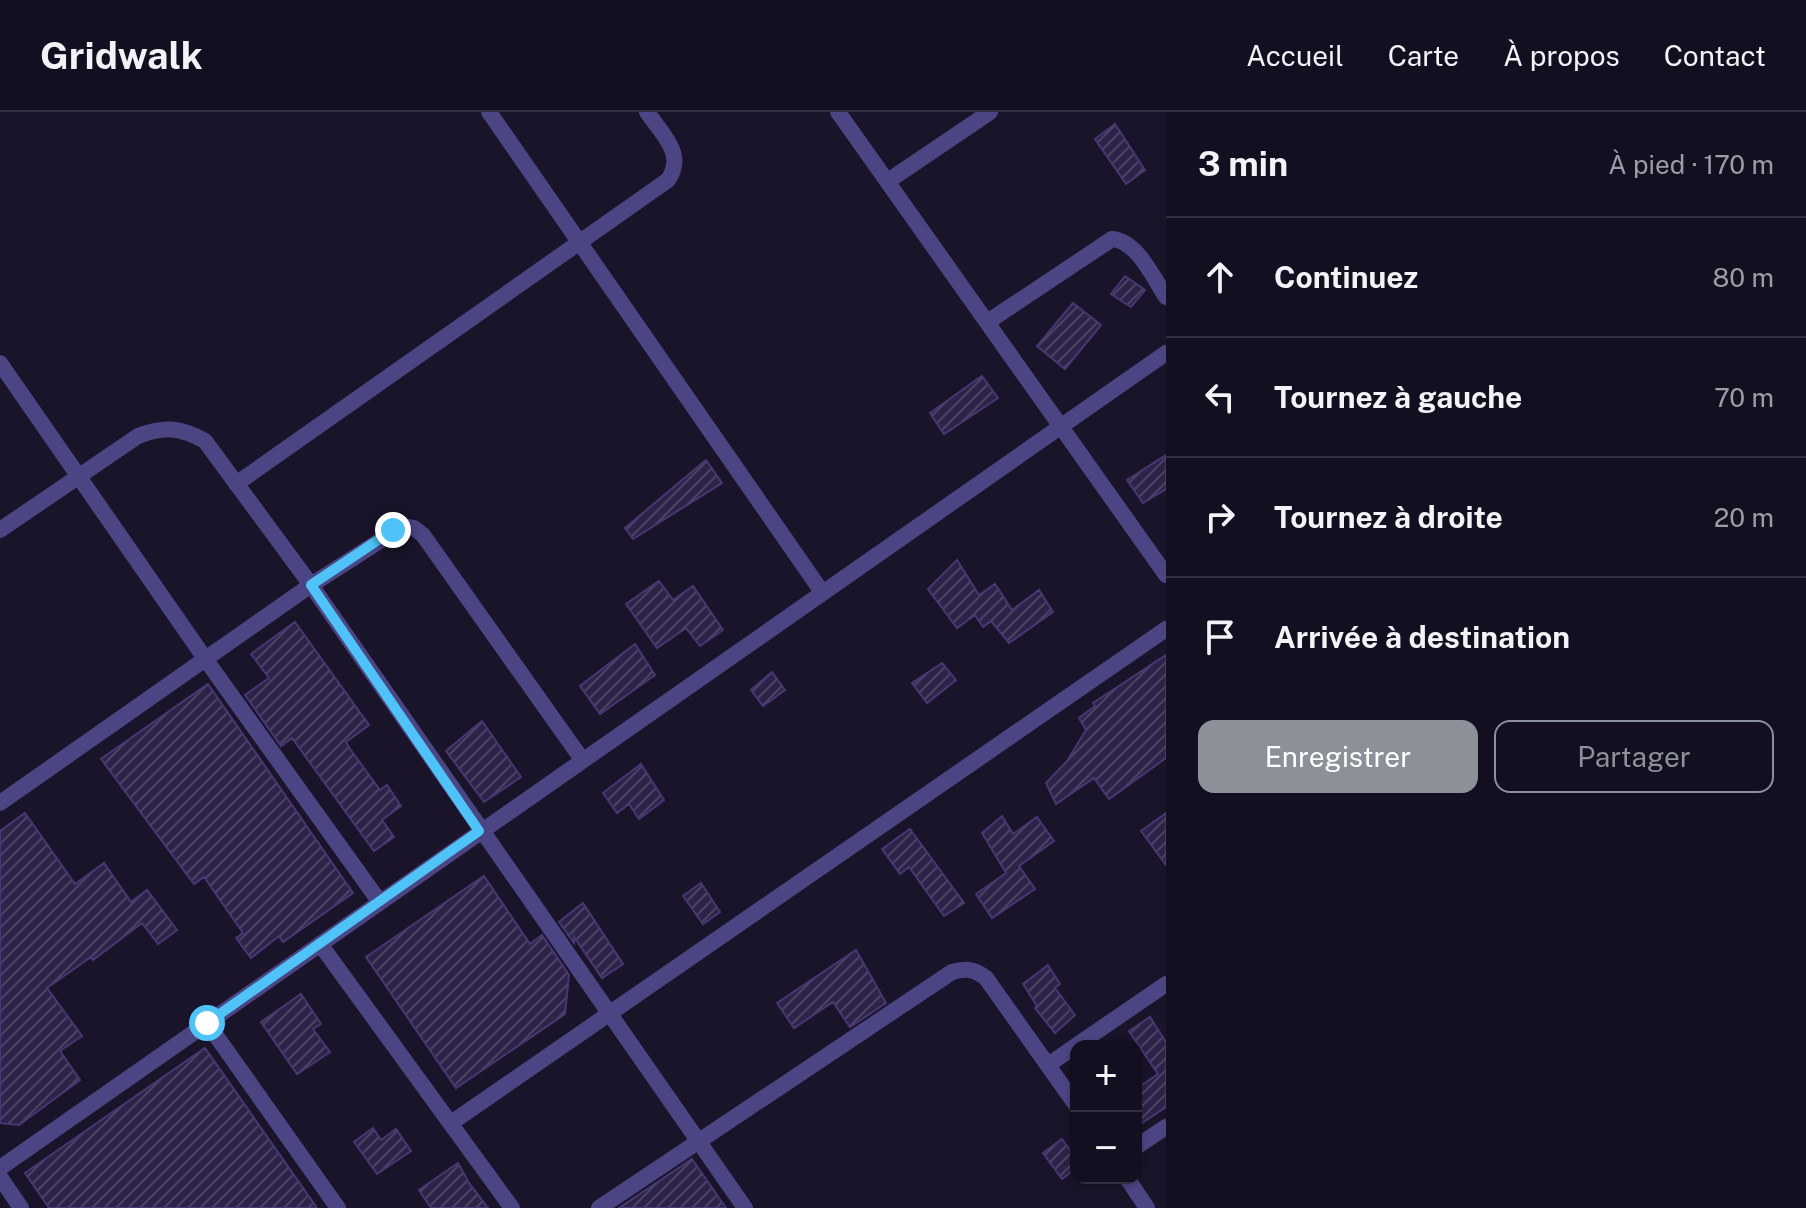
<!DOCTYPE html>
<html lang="fr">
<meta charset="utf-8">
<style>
body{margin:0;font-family:"Public Sans",sans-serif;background:#211d2d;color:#f1f3f6}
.controls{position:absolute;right:24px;bottom:24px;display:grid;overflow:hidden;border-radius:16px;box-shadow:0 2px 6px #0004}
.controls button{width:72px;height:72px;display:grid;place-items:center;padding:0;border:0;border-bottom:2px solid #332f3e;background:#140f20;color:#f1f3f6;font:40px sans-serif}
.stop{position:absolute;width:24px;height:24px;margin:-18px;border:6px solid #4fc3f7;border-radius:50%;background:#fff}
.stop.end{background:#4fc3f7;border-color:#fff;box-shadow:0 2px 8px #0008}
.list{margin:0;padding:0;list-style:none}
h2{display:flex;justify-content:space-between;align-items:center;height:104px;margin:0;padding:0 32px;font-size:34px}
h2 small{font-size:26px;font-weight:400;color:#9d9ca5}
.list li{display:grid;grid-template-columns:52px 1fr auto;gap:24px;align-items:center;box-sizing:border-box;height:120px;padding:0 32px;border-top:2px solid #332f3e}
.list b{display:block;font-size:30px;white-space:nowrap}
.list em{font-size:26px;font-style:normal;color:#9d9ca5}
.actions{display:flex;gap:16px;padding:24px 32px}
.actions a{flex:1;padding:18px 0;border:2px solid #8c9099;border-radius:16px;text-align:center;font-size:28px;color:#8c9099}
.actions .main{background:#8c9099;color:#fff}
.icon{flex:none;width:44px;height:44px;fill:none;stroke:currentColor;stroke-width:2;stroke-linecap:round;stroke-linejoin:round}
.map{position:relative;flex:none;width:1166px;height:1096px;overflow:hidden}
header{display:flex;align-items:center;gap:48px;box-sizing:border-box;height:112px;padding:0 40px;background:#140f20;border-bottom:2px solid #332f3e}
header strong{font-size:38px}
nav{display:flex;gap:44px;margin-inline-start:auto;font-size:28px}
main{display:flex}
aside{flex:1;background:#140f20}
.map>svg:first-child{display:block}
</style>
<header>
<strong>Gridwalk</strong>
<nav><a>Accueil</a><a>Carte</a><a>À propos</a><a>Contact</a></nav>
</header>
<main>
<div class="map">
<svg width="1166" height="1096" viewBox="0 0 1166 1096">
<defs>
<pattern id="building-hatch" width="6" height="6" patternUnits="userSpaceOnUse" patternTransform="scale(2)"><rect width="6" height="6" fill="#2d2349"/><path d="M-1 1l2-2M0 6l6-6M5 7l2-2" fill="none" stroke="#4b4364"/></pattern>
</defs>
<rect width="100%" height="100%" fill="#1a142a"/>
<path fill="url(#building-hatch)" stroke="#473772" stroke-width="2" d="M 1115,12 L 1145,58 L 1126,72 L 1095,27 Z
M 1125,164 L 1145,178 L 1131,195 L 1111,182 Z
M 1073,191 L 1101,213 L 1065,257 L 1037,234 Z
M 982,264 L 998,286 L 944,322 L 930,301 Z
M 1166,343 L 1166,377 L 1143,391 L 1127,368 Z
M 706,348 L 722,371 L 633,427 L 625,416 Z
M 957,448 L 979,483 L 995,472 L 1012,498 L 1039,478 L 1053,500 L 1009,531 L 991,509 L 983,515 L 975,503 L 957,516 L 928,477 Z
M 659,469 L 673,488 L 693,474 L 723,518 L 700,534 L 686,516 L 657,536 L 626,492 Z
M 295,510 L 369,613 L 346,630 L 350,637 L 380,678 L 387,673 L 401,694 L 382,708 L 394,725 L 374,739 L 292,626 L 281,634 L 245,583 L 269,566 L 251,542 Z
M 635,532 L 655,563 L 600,602 L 580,574 Z
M 1166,543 L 1166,646 L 1109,687 L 1094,666 L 1056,692 L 1046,671 L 1067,649 L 1086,618 L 1079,606 L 1095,594 L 1093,591 Z
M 942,551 L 956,568 L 927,591 L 912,571 Z
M 772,560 L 785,578 L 763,594 L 751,578 Z
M 208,572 L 353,781 L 283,830 L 279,824 L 251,846 L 236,826 L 243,821 L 204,765 L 194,772 L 101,647 Z
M 482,609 L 521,665 L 484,690 L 446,639 Z
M 641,652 L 664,688 L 639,707 L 629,692 L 617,701 L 603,681 Z
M 25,701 L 75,772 L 104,751 L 131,790 L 147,778 L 177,818 L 158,832 L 142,811 L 93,848 L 91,845 L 47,876 L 82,924 L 60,939 L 80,968 L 19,1013 L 0,1011 L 0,719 Z
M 1166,701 L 1166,753 L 1141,719 Z
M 1002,704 L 1013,722 L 1037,705 L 1054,729 L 1019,754 L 1035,777 L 992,806 L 976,782 L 1006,761 L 982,721 Z
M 910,717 L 964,791 L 944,804 L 909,755 L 900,762 L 882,737 Z
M 484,764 L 530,832 L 542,823 L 569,863 L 565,902 L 456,976 L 366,845 Z
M 701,771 L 720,800 L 703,812 L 683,784 Z
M 583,791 L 623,852 L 602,866 L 574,825 L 574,831 L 559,810 Z
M 856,838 L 886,891 L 850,915 L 833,890 L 794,916 L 777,891 Z
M 1048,853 L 1060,872 L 1055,876 L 1075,903 L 1055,921 L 1035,896 L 1037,894 L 1023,872 Z
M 301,882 L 321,912 L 313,917 L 330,940 L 297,962 L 261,910 Z
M 1150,905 L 1166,930 L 1166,995 L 1136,1015 L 1136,977 L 1158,962 L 1129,919 Z
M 205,936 L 317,1096 L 49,1096 L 25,1061 Z
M 373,1016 L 381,1028 L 396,1017 L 411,1039 L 377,1062 L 354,1030 Z
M 1062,1027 L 1076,1047 L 1076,1056 L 1062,1067 L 1043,1041 Z
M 692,1047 L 726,1096 L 619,1096 Z
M 458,1051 L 469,1071 L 488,1096 L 431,1096 L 419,1078 Z"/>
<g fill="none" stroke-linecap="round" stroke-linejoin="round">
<path stroke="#4c4583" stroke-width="16" d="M 489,0 L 822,480
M 838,0 L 1166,463
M 888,69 L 990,0
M 989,209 L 1112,127 C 1137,129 1153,165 1166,185
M 0,251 L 206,548 L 379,789
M 236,372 L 668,68 C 686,42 662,22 647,0
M 0,418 L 138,324 C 164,314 180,315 205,329 L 311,473 L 745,1096
M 0,691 L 311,473 L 403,414 L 414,416 L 423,423 L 581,646
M 320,832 L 512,1096
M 207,911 L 338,1096
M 1048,953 L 1166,872
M 451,1011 L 1166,517
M 1136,1035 L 1166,1015
M 0,1056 L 1166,241
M 0,1065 L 21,1096
M 1127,1066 L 1147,1096
M 599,1096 L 952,860 C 966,856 974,857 986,866 L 1076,993"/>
</g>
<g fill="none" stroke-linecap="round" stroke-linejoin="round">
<path stroke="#4fc3f7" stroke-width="10" d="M 207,911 L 479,719 L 311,473 L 393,418"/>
</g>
</svg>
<div class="controls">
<button>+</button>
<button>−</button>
</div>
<div class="stop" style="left:207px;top:911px"></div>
<div class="stop end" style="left:393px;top:418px"></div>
</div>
<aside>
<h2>3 min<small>À pied · 170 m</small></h2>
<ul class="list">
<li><svg class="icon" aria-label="ahead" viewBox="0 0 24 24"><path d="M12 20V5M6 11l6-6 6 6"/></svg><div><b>Continuez</b></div><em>80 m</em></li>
<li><svg class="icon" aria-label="left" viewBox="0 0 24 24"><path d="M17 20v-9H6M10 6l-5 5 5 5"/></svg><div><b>Tournez à gauche</b></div><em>70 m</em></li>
<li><svg class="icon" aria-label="right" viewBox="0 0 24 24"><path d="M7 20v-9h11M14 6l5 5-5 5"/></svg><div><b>Tournez à droite</b></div><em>20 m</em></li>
<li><svg class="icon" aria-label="arrive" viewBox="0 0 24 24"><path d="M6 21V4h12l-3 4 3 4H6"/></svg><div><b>Arrivée à destination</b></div></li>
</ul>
<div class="actions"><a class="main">Enregistrer</a><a>Partager</a></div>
</aside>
</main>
